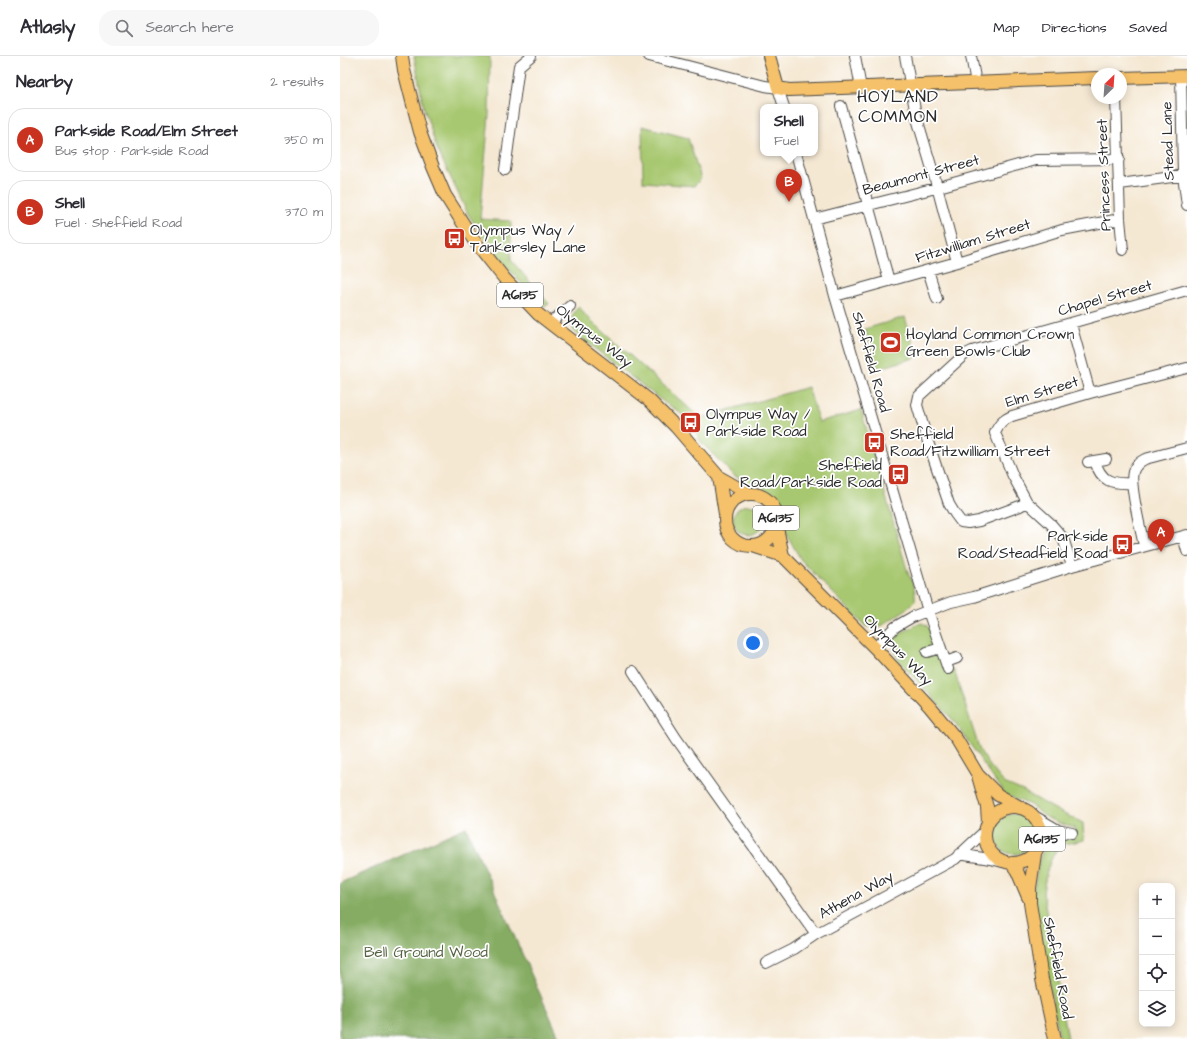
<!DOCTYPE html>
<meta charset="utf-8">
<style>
body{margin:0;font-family:"Architects Daughter",sans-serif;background:#f7f7f7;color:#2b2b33}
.controls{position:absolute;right:12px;bottom:12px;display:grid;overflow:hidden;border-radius:8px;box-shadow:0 2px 10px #0003}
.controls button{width:36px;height:36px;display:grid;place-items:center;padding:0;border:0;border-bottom:1px solid #e1e1e2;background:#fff;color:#2b2b33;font:20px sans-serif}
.compass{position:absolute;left:751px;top:12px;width:36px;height:36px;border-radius:50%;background:#fff;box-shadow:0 2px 10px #0003;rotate:25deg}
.you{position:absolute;left:413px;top:587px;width:14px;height:14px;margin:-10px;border:3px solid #fff;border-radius:50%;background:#1a73e8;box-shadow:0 0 0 6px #1a73e833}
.badge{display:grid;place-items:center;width:26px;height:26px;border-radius:50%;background:#c8321e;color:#fff;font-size:13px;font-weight:700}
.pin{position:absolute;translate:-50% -33px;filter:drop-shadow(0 1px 2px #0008)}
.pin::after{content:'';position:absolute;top:21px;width:14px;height:12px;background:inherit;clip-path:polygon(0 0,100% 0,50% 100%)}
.popup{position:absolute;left:420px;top:48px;width:58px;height:52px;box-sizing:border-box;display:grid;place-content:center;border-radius:8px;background:#fff;filter:drop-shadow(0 1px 3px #0005);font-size:13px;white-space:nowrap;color:#7c7c81}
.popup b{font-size:15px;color:#2b2b33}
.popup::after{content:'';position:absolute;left:50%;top:100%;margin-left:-8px;border:8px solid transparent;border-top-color:#fff}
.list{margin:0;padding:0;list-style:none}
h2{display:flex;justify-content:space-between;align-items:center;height:52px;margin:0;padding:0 16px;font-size:17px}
h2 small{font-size:13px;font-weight:400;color:#7c7c81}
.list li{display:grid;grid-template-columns:26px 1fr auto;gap:12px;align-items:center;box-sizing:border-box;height:64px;margin:0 8px 8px;padding:0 8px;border:1px solid #e1e1e2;border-radius:16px}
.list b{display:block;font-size:15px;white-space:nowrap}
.list p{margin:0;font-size:13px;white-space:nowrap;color:#7c7c81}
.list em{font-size:13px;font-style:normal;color:#7c7c81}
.icon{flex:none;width:22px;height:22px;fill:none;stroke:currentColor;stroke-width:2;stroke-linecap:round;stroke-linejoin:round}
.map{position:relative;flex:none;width:847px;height:983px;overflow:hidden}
header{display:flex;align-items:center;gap:24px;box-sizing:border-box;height:56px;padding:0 20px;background:#fff;border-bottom:1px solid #e1e1e2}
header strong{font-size:19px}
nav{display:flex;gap:22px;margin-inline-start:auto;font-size:14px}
.search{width:280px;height:36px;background:#f7f7f7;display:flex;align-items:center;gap:10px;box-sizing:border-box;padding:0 14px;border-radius:16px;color:#7c7c81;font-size:15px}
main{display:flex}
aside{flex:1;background:#fff}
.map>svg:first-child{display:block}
</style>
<header>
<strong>Atlasly</strong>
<div class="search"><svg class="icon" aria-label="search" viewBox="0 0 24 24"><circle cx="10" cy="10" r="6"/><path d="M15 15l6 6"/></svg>Search here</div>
<nav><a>Map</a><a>Directions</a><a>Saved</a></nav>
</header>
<main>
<aside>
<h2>Nearby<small>2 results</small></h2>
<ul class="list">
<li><span class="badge">A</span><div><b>Parkside Road/Elm Street</b><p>Bus stop · Parkside Road</p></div><em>350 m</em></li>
<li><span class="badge">B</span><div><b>Shell</b><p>Fuel · Sheffield Road</p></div><em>370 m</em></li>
</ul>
</aside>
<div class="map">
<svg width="847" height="983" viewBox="0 0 847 983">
<rect width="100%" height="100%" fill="#fff"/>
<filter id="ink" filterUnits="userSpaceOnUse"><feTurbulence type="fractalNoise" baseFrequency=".025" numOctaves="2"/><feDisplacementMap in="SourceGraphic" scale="8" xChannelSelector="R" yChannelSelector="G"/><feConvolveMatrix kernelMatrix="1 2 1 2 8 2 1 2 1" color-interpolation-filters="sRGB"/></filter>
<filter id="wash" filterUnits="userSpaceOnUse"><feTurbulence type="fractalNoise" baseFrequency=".012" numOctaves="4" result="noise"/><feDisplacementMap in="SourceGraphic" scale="16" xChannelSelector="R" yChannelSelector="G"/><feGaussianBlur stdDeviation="0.9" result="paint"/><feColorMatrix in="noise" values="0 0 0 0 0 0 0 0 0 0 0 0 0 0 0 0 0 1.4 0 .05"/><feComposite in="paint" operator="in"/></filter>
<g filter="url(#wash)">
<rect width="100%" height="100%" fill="#f5e8d3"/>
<path fill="#a7c870" stroke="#697a4e" d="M 74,0 L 150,0 L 149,59 L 140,163 L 171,165 L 171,204 L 209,248 L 205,250 L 200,248 L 151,193 L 128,158 L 97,93 L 84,52 Z
M 302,70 L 348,82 L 361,123 L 354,130 L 303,126 Z
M 239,250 L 245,259 L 360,362 L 468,331 L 479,366 L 521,354 L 568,517 C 573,526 576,535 575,545 L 568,552 L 537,573 L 525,570 L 461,504 L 447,479 L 442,455 L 437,443 L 421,431 L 410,429 L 393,419 L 360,385 L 355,373 L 346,362 L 335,353 L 325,347 L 235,277 C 229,267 231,259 239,250 Z
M 565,261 L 577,301 L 537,313 L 525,273 Z
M393 464a15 15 0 1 1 30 0a15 15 0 1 1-30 0Z
M 581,567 C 588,568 590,573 591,580 L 594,579 L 594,588 L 593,591 L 594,598 L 599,600 L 606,616 L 614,614 L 640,695 L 650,710 L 664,727 L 683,735 L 720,756 L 743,767 L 744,784 L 720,789 C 708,805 706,817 703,837 L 728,983 L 720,983 L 692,843 L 699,805 L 702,797 L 707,791 L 717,784 L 726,781 L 735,782 L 735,772 C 724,769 713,766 703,759 C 698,755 694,751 688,748 C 679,744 671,742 662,737 L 663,734 L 656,726 L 614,665 L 560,606 C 544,581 560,577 581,567 Z
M654 778a20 20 0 1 1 40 0a20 20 0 1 1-40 0Z"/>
<path fill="#85ac62" stroke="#586c46" d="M 126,771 L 220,983 L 0,983 L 0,827 Z"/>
</g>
<g filter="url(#ink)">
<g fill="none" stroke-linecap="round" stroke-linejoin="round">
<defs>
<path id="minor" d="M 309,0 L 425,30 L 438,32 L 444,51
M 515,0 L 521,32
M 565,0 L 576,59 L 595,123 L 617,206
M 631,0 L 636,27
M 841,20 L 843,119 L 847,149
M 776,42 L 780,163 L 783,194
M 501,50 L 549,225
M 456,97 L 495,240 L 588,555 L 608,613
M 165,114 L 179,10 L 191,0
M 780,128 L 847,119
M 474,163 L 588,134 L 696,104 L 779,103
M 588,214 L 597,243
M 495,240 L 617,206 L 722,174 L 780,163
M 210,267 L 230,250
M 731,268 L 750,337
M 755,405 C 761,426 772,428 792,427
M 748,406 L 766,403
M 687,446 L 680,450 L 639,465 L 628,467 L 621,466 L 615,458 L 609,448 L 588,386 L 577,349 L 579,340 L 624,299 L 632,295 L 847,234
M 843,480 L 847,495
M 804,490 C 801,474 789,429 793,416 C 795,409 799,406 805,403 L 847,392
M 732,510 L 723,482 L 710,467 L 687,446 L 673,420 L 655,377 C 659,368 663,364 672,360 L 750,337 L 847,312
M 535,592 L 555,571 L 574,560 L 611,546 L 634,541 L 732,510 L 847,479
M 587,596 L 601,592
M 606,606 L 617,602
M 293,615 L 336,682 L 476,878
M 696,761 L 718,774 L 732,777
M 699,791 L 712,782 L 726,776
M 619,798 C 634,801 648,802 663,806
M 426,907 L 454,893 L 476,878 L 615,803 L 645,775"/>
<path id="major" d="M 62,0 L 64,14 L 73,49 L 80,76 L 93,111 L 105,139 L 133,183 L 164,222 L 198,258 L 309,344 L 336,371 L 379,421 L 409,438
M 429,0 L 438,32 L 449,34 L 757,22
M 781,22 L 847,20
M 379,421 L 385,458
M385 464a26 26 0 1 1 52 0a26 26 0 1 1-52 0Z
M 436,467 L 443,500
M 413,490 L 443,500 L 535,592 L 590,651 L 617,684 L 638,719 L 658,739 L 680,751
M 638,720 L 647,751 L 648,766
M645 779a28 28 0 1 1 56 0a28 28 0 1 1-56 0Z
M 695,798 L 690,832 L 690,847 L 702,923 L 715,983
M 672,808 L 677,815 L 688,841"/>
</defs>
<use href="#minor" stroke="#494744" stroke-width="12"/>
<use href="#major" stroke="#494744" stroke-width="14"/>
<use href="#minor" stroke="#fff" stroke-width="10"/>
<use href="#major" stroke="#f5c16b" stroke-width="12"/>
</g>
</g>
<defs>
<symbol id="bus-square" viewBox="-11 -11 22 22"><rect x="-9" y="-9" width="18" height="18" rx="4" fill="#c8321e" stroke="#fff"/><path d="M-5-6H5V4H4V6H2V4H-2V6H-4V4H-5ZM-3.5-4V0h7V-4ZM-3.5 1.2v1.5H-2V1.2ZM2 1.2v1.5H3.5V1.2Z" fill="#fff"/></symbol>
<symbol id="stadium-square" viewBox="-11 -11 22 22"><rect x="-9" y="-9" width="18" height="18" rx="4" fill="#c8321e" stroke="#fff"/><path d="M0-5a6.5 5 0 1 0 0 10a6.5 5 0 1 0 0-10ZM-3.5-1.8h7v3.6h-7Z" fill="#fff"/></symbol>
</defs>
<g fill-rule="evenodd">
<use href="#bus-square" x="102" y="170" width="25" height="25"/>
<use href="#stadium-square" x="538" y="274" width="25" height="25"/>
<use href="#bus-square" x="338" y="354" width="25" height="25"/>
<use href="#bus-square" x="522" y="374" width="25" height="25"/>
<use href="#bus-square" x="546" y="406" width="25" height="25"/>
<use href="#bus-square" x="770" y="476" width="25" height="25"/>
</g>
<g text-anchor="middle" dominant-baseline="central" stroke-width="3.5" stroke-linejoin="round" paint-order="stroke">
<g fill="#fff" stroke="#6b6b6b" stroke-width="1">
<rect x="157" y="227" width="46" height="24" rx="3"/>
<rect x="413" y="450" width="46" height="24" rx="3"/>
<rect x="679" y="771" width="46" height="24" rx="3"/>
</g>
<g font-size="14" font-weight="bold" fill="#2b2b2b">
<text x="180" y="239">A6135</text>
<text x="436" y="462">A6135</text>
<text x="702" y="783">A6135</text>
</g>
<g font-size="15" fill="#2b2b2b" stroke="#fff">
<text transform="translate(828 85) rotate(-92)">Stead Lane</text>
<text transform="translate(581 119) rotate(-15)">Beaumont Street</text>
<text transform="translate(764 119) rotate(-92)">Princess Street</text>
<text transform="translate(633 185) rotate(-17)">Fitzwilliam Street</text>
<text transform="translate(765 242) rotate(-16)">Chapel Street</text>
<text transform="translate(254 280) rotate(38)">Olympus Way</text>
<text transform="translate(531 306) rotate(74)">Sheffield Road</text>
<text transform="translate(702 336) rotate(-17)">Elm Street</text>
<text transform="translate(558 594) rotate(46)">Olympus Way</text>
<text transform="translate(516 839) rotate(-29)">Athena Way</text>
<text transform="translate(718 912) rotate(79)">Sheffield Road</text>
</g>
<g font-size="15" fill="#2b2b2b" stroke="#fff" text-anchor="start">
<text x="130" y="174">Olympus Way /<tspan x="130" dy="17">Tankersley Lane</tspan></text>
<text x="566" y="278">Hoyland Common Crown<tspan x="566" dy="17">Green Bowls Club</tspan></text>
<text x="366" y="358">Olympus Way /<tspan x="366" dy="17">Parkside Road</tspan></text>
<text x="550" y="378">Sheffield<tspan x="550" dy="17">Road/Fitzwilliam Street</tspan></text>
<text x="542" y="409" text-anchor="end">Sheffield<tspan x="542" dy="17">Road/Parkside Road</tspan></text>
<text x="768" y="480" text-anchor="end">Parkside<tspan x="768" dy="17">Road/Steadfield Road</tspan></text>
</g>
<g font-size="15" fill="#566243" stroke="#fff">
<text x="86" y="896">Bell Ground Wood</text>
</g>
<g font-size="17" letter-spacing="1" fill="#2b2b2b" stroke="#fff">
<text x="558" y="41">HOYLAND<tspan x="558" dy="20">COMMON</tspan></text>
</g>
</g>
</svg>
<div class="controls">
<button>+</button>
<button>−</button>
<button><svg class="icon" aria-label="locate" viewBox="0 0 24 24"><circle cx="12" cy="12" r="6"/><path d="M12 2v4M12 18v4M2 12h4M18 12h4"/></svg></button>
<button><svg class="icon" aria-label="layers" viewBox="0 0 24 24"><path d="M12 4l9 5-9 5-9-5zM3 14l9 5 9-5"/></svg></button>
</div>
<svg class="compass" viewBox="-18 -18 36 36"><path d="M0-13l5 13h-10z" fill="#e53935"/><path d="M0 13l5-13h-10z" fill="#7c7c81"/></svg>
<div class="you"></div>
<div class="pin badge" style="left:821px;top:496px">A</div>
<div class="pin badge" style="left:449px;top:146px">B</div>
<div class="popup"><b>Shell</b>Fuel</div>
</div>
</main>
